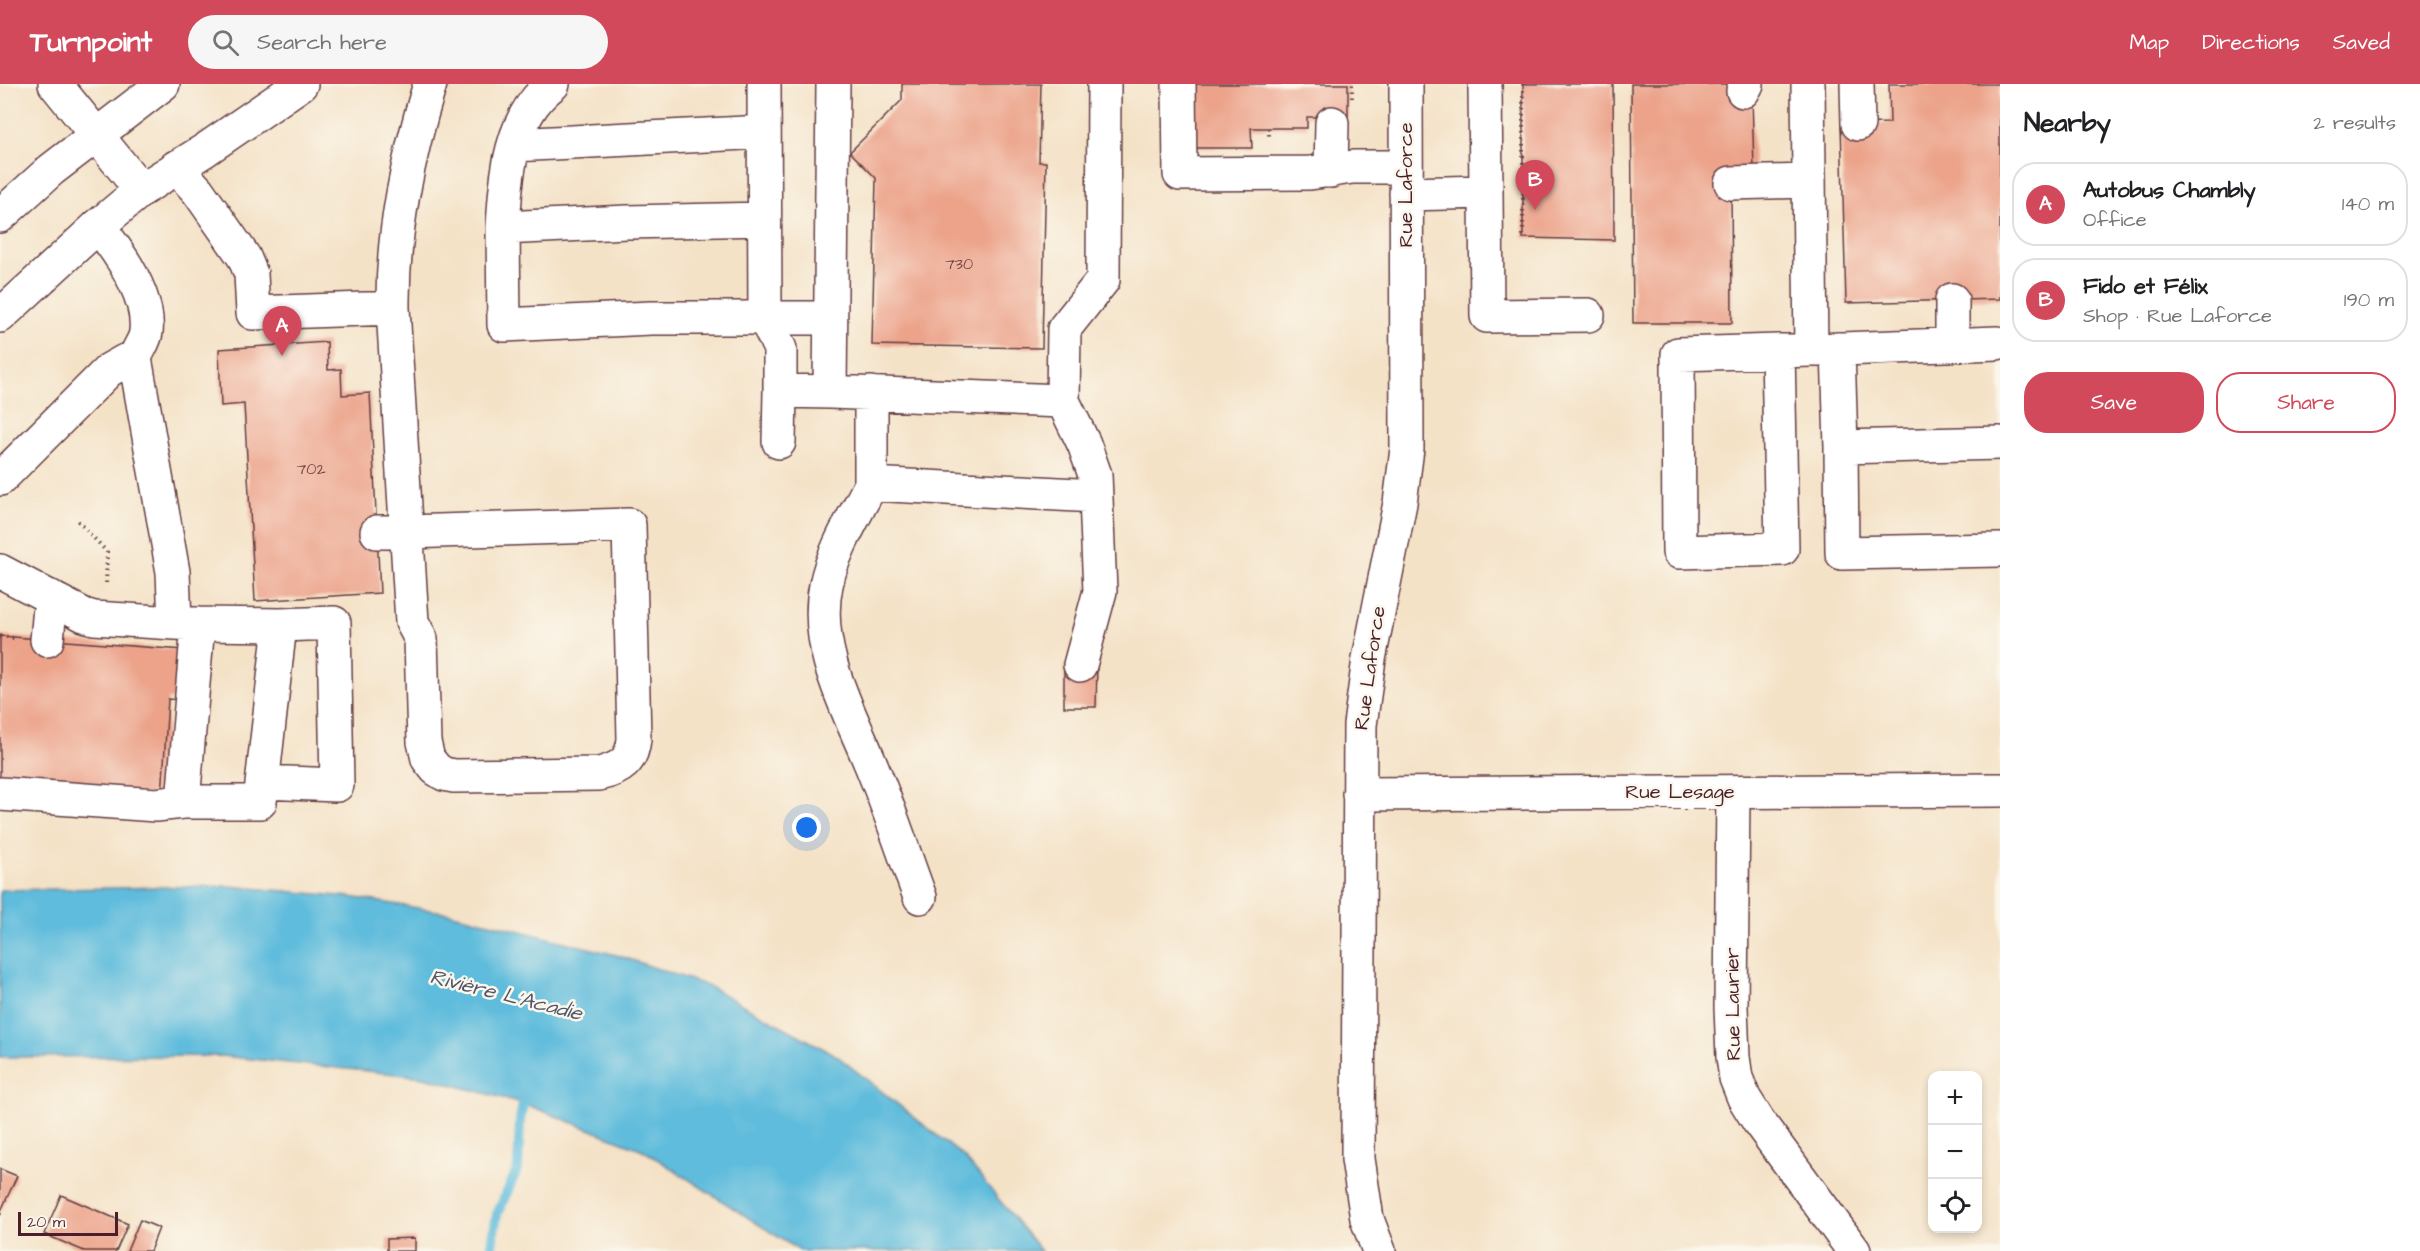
<!DOCTYPE html>
<meta charset="utf-8">
<style>
body{margin:0;font-family:"Architects Daughter",sans-serif;background:#f6f6f6;color:#202124}
.controls{position:absolute;right:18px;bottom:18px;display:grid;overflow:hidden;border-radius:12px;box-shadow:0 3px 9px #0003}
.controls button{width:54px;height:54px;display:grid;place-items:center;padding:0;border:0;border-bottom:2px solid #e0e0e0;background:#fff;color:#202124;font:30px sans-serif}
.scale{position:absolute;left:18px;bottom:15px;width:100px;box-sizing:border-box;padding-left:6px;border:3px solid #4a1f2b;border-top:0;font-size:16px;line-height:21px;white-space:nowrap;color:#4a1f2b;-webkit-text-stroke:4px #fbf7ec;paint-order:stroke}
.you{position:absolute;left:807px;top:744px;width:21px;height:21px;margin:-15px;border:4px solid #fff;border-radius:50%;background:#1a73e8;box-shadow:0 0 0 9px #1a73e833}
.badge{display:grid;place-items:center;width:39px;height:39px;border-radius:50%;background:#d1495b;color:#fff;font-size:20px;font-weight:700}
.pin{position:absolute;translate:-50% -50px;filter:drop-shadow(0 2px 3px #0008)}
.pin::after{content:'';position:absolute;top:32px;width:21px;height:18px;background:inherit;clip-path:polygon(0 0,100% 0,50% 100%)}
.list{margin:0;padding:0;list-style:none}
h2{display:flex;justify-content:space-between;align-items:center;height:78px;margin:0;padding:0 24px;font-size:26px}
h2 small{font-size:20px;font-weight:400;color:#757577}
.list li{display:grid;grid-template-columns:39px 1fr auto;gap:18px;align-items:center;box-sizing:border-box;height:84px;margin:0 12px 12px;padding:0 12px;border:2px solid #e0e0e0;border-radius:24px}
.list b{display:block;font-size:22px;white-space:nowrap}
.list p{margin:0;font-size:20px;white-space:nowrap;color:#757577}
.list em{font-size:20px;font-style:normal;color:#757577}
.actions{display:flex;gap:12px;padding:18px 24px}
.actions a{flex:1;padding:14px 0;border:2px solid #d1495b;border-radius:24px;text-align:center;font-size:21px;color:#d1495b}
.actions .main{background:#d1495b;color:#fff}
.icon{flex:none;width:33px;height:33px;fill:none;stroke:currentColor;stroke-width:2;stroke-linecap:round;stroke-linejoin:round}
.map{position:relative;flex:none;width:2000px;height:1167px;overflow:hidden}
header{display:flex;align-items:center;gap:36px;box-sizing:border-box;height:84px;padding:0 30px;background:#d1495b;color:#fff}
header strong{font-size:28px}
nav{display:flex;gap:33px;margin-inline-start:auto;font-size:21px}
.search{width:420px;height:54px;background:#f6f6f6;display:flex;align-items:center;gap:15px;box-sizing:border-box;padding:0 21px;border-radius:33px;color:#757577;font-size:22px}
main{display:flex}
aside{flex:1;background:#fff}
.map>svg:first-child{display:block}
</style>
<header>
<strong>Turnpoint</strong>
<div class="search"><svg class="icon" aria-label="search" viewBox="0 0 24 24"><circle cx="10" cy="10" r="6"/><path d="M15 15l6 6"/></svg>Search here</div>
<nav><a>Map</a><a>Directions</a><a>Saved</a></nav>
</header>
<main>
<div class="map">
<svg width="2000" height="1167" viewBox="0 0 2000 1167">
<rect width="100%" height="100%" fill="#fbf7ec"/>
<filter id="ink" filterUnits="userSpaceOnUse"><feTurbulence type="fractalNoise" baseFrequency=".0167" numOctaves="2"/><feDisplacementMap in="SourceGraphic" scale="12" xChannelSelector="R" yChannelSelector="G"/><feConvolveMatrix kernelMatrix="1 2 1 2 8 2 1 2 1" color-interpolation-filters="sRGB"/></filter>
<filter id="wash" filterUnits="userSpaceOnUse"><feTurbulence type="fractalNoise" baseFrequency=".008" numOctaves="4" result="noise"/><feDisplacementMap in="SourceGraphic" scale="24" xChannelSelector="R" yChannelSelector="G"/><feGaussianBlur stdDeviation="1.35" result="paint"/><feColorMatrix in="noise" values="0 0 0 0 0 0 0 0 0 0 0 0 0 0 0 0 0 1.4 0 .05"/><feComposite in="paint" operator="in"/></filter>
<g filter="url(#wash)">
<rect width="100%" height="100%" fill="#f4e2c7"/>
<path fill="#5ebcdc" stroke="#546e84" stroke-width="1.5" d="M 228,802 L 350,813 L 449,829 L 620,872 L 708,902 L 837,972 L 964,1073 L 1041,1167 L 800,1167 L 643,1066 L 522,1019 L 424,993 L 222,972 L 0,973 L 0,806 Z"/>
<g fill="none" stroke-linecap="round" stroke-linejoin="round">
<path stroke="#5ebcdc" stroke-width="10" d="M 491,1167 L 497,1130 L 518,1084 L 520,1036 L 526,1005"/>
</g>
<g id="blocks">
<path fill="#eca38a" d="M 902,0 L 1041,0 L 1039,78 L 1046,78 L 1042,264 L 872,261 L 876,94 L 850,68 L 902,16 Z
M 1188,0 L 1348,0 L 1348,33 L 1307,33 L 1307,44 L 1251,44 L 1252,64 L 1188,64 Z
M 1523,0 L 1613,0 L 1614,156 L 1523,154 Z
M 1631,0 L 1733,0 L 1752,12 L 1754,86 L 1731,99 L 1732,239 L 1633,239 Z
M 1889,0 L 2000,0 L 2000,215 L 1846,219 L 1841,40 L 1890,39 Z
M 327,258 L 328,286 L 341,285 L 342,311 L 370,309 L 380,509 L 255,517 L 244,320 L 221,322 L 219,265 Z
M 0,552 L 184,566 L 180,616 L 168,615 L 162,712 L 0,700 Z
M 1064,581 L 1097,581 L 1096,623 L 1064,623 Z
M 0,1085 L 17,1092 L 0,1129 Z
M 61,1111 L 128,1140 L 116,1167 L 84,1167 L 44,1150 Z
M 140,1136 L 159,1144 L 150,1167 L 127,1167 Z
M 415,1154 L 415,1167 L 387,1167 L 387,1155 Z"/>
</g>
</g>
<g filter="url(#ink)">
<use href="#blocks" fill-opacity="0" stroke="#643c42" stroke-width="1.5"/>
<g fill="none" stroke-linecap="round" stroke-linejoin="round">
<defs>
<path id="minor" d="M 55,0 L 141,106
M 764,0 L 765,234 L 830,234
M 833,0 L 830,308 L 1063,317 L 1064,245 L 1103,196 L 1104,0
M 1179,0 L 1180,90 L 1310,89 L 1353,83 L 1406,83
M 1857,0 L 1858,40
M 1743,7 L 1747,0
M 514,61 L 764,48
M 176,83 L 198,107 L 244,173 L 251,190 L 253,229 L 393,224 C 392,147 408,73 430,0
M 1331,87 L 1332,39
M 1731,99 L 1809,97
M 1486,108 L 1487,232 L 1588,231
M 1406,110 L 1486,108 L 1485,0
M 764,135 L 627,138 L 503,144 L 504,241 L 651,234 L 765,234 L 780,265 L 780,307 L 830,308
M 503,144 C 506,94 509,33 553,0
M 1952,216 L 1952,261
M 1838,265 L 1841,363 L 2000,359
M 1816,266 L 1997,259
M 1778,267 L 1782,465 L 1679,468 L 1678,270 L 1811,266 L 1808,0
M 871,309 L 871,400 L 1096,412
M 1063,317 L 1084,360 L 1095,391 L 1100,507 L 1080,581
M 779,358 L 780,307
M 1841,363 L 1842,469 L 2000,466
M 0,395 L 109,286 L 125,277 L 135,274
M 871,400 C 855,432 833,466 826,501 C 812,568 853,633 876,693 C 892,732 905,773 920,813
M 377,448 L 407,448 L 629,441 L 634,655 C 632,677 621,685 599,690 L 454,692 L 444,690 L 436,685 L 428,675 L 424,658 L 421,555 L 412,538 L 393,224
M 0,487 L 84,531 L 94,534 L 175,539 L 173,488 L 135,274 C 138,265 145,257 146,248 C 150,212 119,168 98,142
M 175,539 L 198,540 L 183,718 L 260,718 L 280,541 L 198,540
M 47,556 L 51,513
M 263,698 L 337,701 L 334,539 L 280,541
M 1733,708 L 1731,923 L 1733,973 L 1736,994 L 1744,1014 L 1759,1038 L 1854,1167
M 0,710 L 156,721 L 183,718
M 1359,710 L 2000,706
M 1379,1167 L 1367,1135 L 1358,1075 L 1360,641 L 1369,575 L 1400,419 L 1407,365 L 1406,0"/>
<path id="major" d="M 0,132 L 51,86 L 163,0
M 0,232 L 98,142 L 141,106 L 205,66 L 301,0"/>
</defs>
<use href="#minor" stroke="#643c42" stroke-width="36"/>
<use href="#major" stroke="#643c42" stroke-width="36"/>
<path stroke="#643c42" stroke-width="4" stroke-dasharray="1.5 4.5" stroke-linecap="butt" d="M 1523,0 L 1523,154
M 1352,14 L 1352,0
M 1269,44 L 1269,55
M 78,437 L 107,468 L 106,503
M 0,552 L 14,554
M 0,1130 L 5,1132"/>
<use href="#minor" stroke="#fff" stroke-width="33"/>
<use href="#major" stroke="#fff" stroke-width="33"/>
</g>
</g>
<g text-anchor="middle" dominant-baseline="central" stroke-width="5" stroke-linejoin="round" paint-order="stroke">
<g font-size="16" fill="#724043">
<text x="959" y="180">730</text>
<text x="311" y="385">702</text>
</g>
<g font-size="20" fill="#4a1f2b" stroke="#fbf7ec">
<text transform="translate(1406 101) rotate(-90)">Rue Laforce</text>
<text transform="translate(1370 584) rotate(-82)">Rue Laforce</text>
<text x="1680" y="708">Rue Lesage</text>
<text transform="translate(1733 920) rotate(-91)">Rue Laurier</text>
</g>
<g font-size="21" font-style="italic" fill="#515669" stroke="#fbf7ec">
<text transform="translate(506 911) rotate(14)">Rivière L'Acadie</text>
</g>
</g>
</svg>
<div class="controls">
<button>+</button>
<button>−</button>
<button><svg class="icon" aria-label="locate" viewBox="0 0 24 24"><circle cx="12" cy="12" r="6"/><path d="M12 2v4M12 18v4M2 12h4M18 12h4"/></svg></button>
</div>
<div class="scale">20 m</div>
<div class="you"></div>
<div class="pin badge" style="left:282px;top:272px">A</div>
<div class="pin badge" style="left:1535px;top:126px">B</div>
</div>
<aside>
<h2>Nearby<small>2 results</small></h2>
<ul class="list">
<li><span class="badge">A</span><div><b>Autobus Chambly</b><p>Office</p></div><em>140 m</em></li>
<li><span class="badge">B</span><div><b>Fido et Félix</b><p>Shop · Rue Laforce</p></div><em>190 m</em></li>
</ul>
<div class="actions"><a class="main">Save</a><a>Share</a></div>
</aside>
</main>
